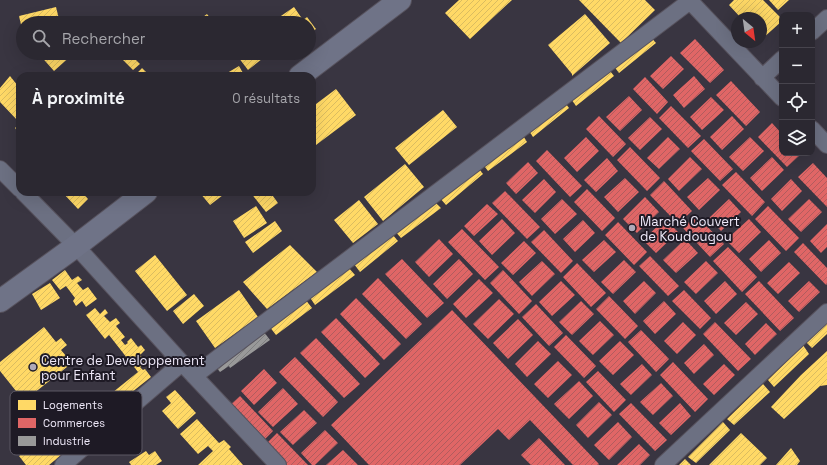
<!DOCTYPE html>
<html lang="fr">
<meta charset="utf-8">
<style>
body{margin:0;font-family:"Space Grotesk",sans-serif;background:#333039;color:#f1f3f6}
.controls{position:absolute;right:12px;top:12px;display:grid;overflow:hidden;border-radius:8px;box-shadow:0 4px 16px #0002}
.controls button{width:36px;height:36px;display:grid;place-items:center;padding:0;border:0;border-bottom:1px solid #47444d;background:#2b2831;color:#f1f3f6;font:20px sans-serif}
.compass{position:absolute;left:731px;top:12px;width:36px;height:36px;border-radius:50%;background:#2b2831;box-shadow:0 4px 16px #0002;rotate:151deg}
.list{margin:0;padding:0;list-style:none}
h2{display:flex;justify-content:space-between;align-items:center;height:52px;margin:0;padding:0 16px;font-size:17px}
h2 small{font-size:13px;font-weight:400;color:#a6a6ab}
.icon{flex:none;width:22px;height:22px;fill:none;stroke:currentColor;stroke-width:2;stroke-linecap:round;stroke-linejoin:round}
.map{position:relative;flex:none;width:827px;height:465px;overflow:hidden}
.search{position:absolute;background:#2b2831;box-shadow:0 4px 16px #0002;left:16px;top:16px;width:300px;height:44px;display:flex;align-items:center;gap:10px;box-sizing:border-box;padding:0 14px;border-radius:22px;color:#a6a6ab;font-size:15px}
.panel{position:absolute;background:#2b2831;box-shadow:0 4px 16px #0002;left:16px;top:72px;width:300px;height:124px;border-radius:12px}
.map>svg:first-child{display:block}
</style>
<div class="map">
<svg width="827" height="465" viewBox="0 0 827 465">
<defs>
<pattern id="homes-hatch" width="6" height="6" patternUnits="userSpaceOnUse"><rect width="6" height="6" fill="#ffd966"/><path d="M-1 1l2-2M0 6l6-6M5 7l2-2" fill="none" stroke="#dabc60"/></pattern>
<pattern id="shops-hatch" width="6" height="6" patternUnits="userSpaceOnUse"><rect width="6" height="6" fill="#e06666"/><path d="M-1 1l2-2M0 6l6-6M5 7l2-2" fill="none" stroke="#b25c5e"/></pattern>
<pattern id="industry-hatch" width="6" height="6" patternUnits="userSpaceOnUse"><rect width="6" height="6" fill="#999"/><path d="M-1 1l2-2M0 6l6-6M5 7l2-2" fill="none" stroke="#808081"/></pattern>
</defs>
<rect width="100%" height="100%" fill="#393541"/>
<path fill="url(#homes-hatch)" d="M 459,0 L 512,0 L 470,39 L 445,13 Z
M 579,0 L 645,0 L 655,10 L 621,43 Z
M 734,0 L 763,0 L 782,19 L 782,21 L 762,39 L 761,38 L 761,18 L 741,18 L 729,5 Z
M 769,0 L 789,0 L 778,10 Z
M 56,7 L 60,23 L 23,23 L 22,29 L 19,16 Z
M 294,7 L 303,20 L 307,17 L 316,29 L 309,34 L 309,23 L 281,23 L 278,18 Z
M 207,14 L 214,23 L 202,23 L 199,20 Z
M 585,14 L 610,43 L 572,76 L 572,74 L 548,45 Z
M 82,19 L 86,23 L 78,23 Z
M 649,35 L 656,43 L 619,73 L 613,65 Z
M 38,53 L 71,53 L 72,55 L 54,71 Z
M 118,53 L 129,53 L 140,64 L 133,70 L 117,54 Z
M 235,53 L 265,53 L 267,55 L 248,70 Z
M 239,66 L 243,73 L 238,76 L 222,76 Z
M 607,67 L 614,76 L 576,106 L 569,96 Z
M 142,68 L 150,76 L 138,76 L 136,74 Z
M 10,76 L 18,86 L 20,84 L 20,118 L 17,120 L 0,102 L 0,88 Z
M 336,89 L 356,115 L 312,148 L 312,107 Z
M 563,100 L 569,108 L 533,137 L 527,128 Z
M 443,110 L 457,127 L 409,165 L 395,148 Z
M 20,123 L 20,135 L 15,128 Z
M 522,134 L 527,142 L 488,171 L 482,163 Z
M 405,164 L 424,187 L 383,221 L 364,197 Z
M 477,166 L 483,174 L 446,205 L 439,197 Z
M 62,192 L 82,192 L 88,199 L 78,209 Z
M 201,192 L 227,192 L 210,205 L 200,193 Z
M 250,192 L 270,192 L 278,203 L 266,212 Z
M 359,200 L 378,224 L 353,243 L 334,220 Z
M 434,201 L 441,208 L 401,238 L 394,230 Z
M 256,206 L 267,223 L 244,238 L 233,221 Z
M 275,221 L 282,231 L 253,253 L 245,242 Z
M 392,234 L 398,241 L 360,272 L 354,264 Z
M 290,245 L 317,272 L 267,309 L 243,282 Z
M 155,255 L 187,295 L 167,311 L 135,271 Z
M 348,267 L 355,275 L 315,305 L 309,296 Z
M 65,270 L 72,280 L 78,276 L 82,280 L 77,283 L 83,290 L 88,287 L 97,299 L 86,307 L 82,301 L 76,306 L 73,301 L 75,298 L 66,286 L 60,290 L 52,280 Z
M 50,283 L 60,298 L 41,310 L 32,294 Z
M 239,290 L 258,317 L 215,348 L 196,321 Z
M 194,294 L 204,306 L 183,324 L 173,311 Z
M 305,299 L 312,308 L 276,335 L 269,326 Z
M 95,308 L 100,314 L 105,309 L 108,313 L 104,316 L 110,322 L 116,318 L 120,323 L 116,326 L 125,337 L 121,340 L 125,345 L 128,343 L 127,342 L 131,338 L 138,347 L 141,345 L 145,350 L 140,355 L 146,362 L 140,367 L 143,370 L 145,369 L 151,377 L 122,400 L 120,398 L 104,411 L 107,415 L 85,432 L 87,434 L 49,465 L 26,465 L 19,456 L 70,415 L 76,422 L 138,372 L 109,335 L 105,339 L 86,315 Z
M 827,322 L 827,334 L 812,348 L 806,342 Z
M 44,327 L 56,342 L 61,338 L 67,345 L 61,350 L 72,363 L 24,401 L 0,371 L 0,362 Z
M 803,345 L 809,354 L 774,387 L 768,380 Z
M 827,351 L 827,385 L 820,386 L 784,419 L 771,407 L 801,375 Z
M 763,384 L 770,392 L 734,425 L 727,419 Z
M 175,390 L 196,413 L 178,429 L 162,411 L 171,403 L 166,397 Z
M 197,419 L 219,443 L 224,440 L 231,447 L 229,449 L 243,465 L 198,465 L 213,451 L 208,446 L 198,454 L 180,434 Z
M 723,422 L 730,430 L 696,463 L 688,457 Z
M 741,433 L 767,458 L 760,465 L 709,465 Z
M 791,448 L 800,461 L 797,465 L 776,465 Z
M 146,451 L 149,455 L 155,451 L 162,461 L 156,465 L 131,465 L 129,462 Z
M 685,459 L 691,465 L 679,465 Z"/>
<path fill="url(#shops-hatch)" d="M 695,39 L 724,70 L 710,83 L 680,53 Z
M 671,56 L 684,69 L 663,89 L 650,76 Z
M 694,76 L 705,89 L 684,108 L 673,95 Z
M 645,77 L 668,102 L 657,114 L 633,89 Z
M 731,81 L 760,112 L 746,126 L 716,95 Z
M 629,96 L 642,110 L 620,131 L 606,117 Z
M 711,97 L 724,110 L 702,130 L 690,117 Z
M 671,106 L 701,136 L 688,148 L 659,118 Z
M 599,116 L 626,144 L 613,157 L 586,129 Z
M 732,116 L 744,129 L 722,150 L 710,137 Z
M 650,117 L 662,129 L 640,150 L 628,138 Z
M 772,123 L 782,134 L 782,153 L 801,153 L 801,154 L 787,167 L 758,137 Z
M 586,137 L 599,151 L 577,172 L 564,158 Z
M 668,137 L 680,149 L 659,169 L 647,158 Z
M 750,137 L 764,151 L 743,171 L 729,157 Z
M 704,139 L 733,169 L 720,181 L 691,151 Z
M 630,147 L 660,178 L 647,191 L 617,160 Z
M 547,150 L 582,186 L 570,197 L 536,161 Z
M 690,157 L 702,169 L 679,191 L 668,179 Z
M 772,157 L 784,170 L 762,191 L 750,178 Z
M 607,158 L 618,171 L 596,192 L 584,180 Z
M 528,162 L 538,173 L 516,194 L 506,183 Z
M 813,163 L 827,178 L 827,207 L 798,177 Z
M 736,172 L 765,202 L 752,216 L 722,185 Z
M 625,178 L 639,192 L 618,212 L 604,197 Z
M 708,178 L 720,190 L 699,210 L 687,197 Z
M 544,179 L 556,192 L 535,213 L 522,200 Z
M 791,179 L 802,191 L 782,211 L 771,199 Z
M 664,181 L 692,211 L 678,224 L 650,195 Z
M 587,189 L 615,218 L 602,231 L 574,202 Z
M 505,191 L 540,227 L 527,239 L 492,203 Z
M 645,197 L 659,212 L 637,233 L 623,219 Z
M 562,199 L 577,214 L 555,234 L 541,219 Z
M 729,199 L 741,212 L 721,231 L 709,218 Z
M 809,199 L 822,212 L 801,232 L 788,219 Z
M 487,204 L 498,214 L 474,236 L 464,226 Z
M 768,206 L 799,238 L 786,251 L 755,219 Z
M 696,215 L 724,244 L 710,257 L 683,228 Z
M 502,219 L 515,233 L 492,255 L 479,241 Z
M 665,219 L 678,232 L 656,253 L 643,240 Z
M 749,219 L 761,232 L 739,253 L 726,240 Z
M 583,220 L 595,233 L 575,252 L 563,239 Z
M 618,222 L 647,252 L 634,265 L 605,235 Z
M 827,224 L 827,247 L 821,253 L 810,241 Z
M 462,229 L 499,267 L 485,280 L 448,242 Z
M 544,230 L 573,261 L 561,273 L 531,242 Z
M 439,239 L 453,254 L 429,277 L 415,262 Z
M 685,239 L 698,253 L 676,273 L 663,260 Z
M 604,240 L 616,252 L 594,272 L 582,260 Z
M 769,240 L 781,253 L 761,272 L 749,259 Z
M 524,241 L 536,253 L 513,275 L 501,263 Z
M 803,243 L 827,268 L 827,284 L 826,285 L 794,252 Z
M 728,247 L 757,277 L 742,292 L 713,261 Z
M 650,256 L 679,286 L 668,296 L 639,266 Z
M 402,259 L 444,303 L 427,318 L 385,274 Z
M 459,259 L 473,274 L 447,299 L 433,284 Z
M 624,260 L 636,272 L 613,294 L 601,282 Z
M 542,261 L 555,274 L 532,296 L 519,282 Z
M 706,261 L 718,273 L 696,294 L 684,282 Z
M 789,262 L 800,273 L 778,294 L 767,283 Z
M 577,263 L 606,293 L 591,307 L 563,277 Z
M 503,270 L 532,301 L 519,314 L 490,283 Z
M 378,278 L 422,324 L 406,339 L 362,294 Z
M 479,279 L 493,293 L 466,318 L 453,304 Z
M 561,281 L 575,295 L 552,316 L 539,302 Z
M 644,281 L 656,293 L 635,314 L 623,301 Z
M 725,281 L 737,294 L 716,314 L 704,301 Z
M 759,281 L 794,318 L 780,331 L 745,294 Z
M 809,281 L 820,292 L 799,312 L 788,301 Z
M 684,290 L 711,318 L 700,329 L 672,301 Z
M 609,296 L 638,326 L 625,339 L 596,309 Z
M 356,298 L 401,344 L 384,360 L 340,314 Z
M 499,299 L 514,314 L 488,339 L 473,324 Z
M 581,301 L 594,314 L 572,335 L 559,322 Z
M 664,301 L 676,314 L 655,334 L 643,321 Z
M 746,302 L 758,314 L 736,335 L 724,323 Z
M 536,304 L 563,333 L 549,346 L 522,317 Z
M 452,310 L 599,464 L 598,465 L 573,465 L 530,420 L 509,440 L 498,429 L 460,465 L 369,465 L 331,425 Z
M 336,318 L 380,364 L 365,378 L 321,332 Z
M 518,319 L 533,335 L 508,359 L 493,343 Z
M 600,321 L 614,335 L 593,355 L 579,341 Z
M 683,322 L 696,335 L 677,354 L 664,341 Z
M 715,322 L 751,359 L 738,371 L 703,334 Z
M 766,323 L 777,334 L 755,355 L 745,344 Z
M 641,330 L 669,359 L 656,372 L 628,342 Z
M 566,335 L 596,366 L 584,378 L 554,347 Z
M 316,338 L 360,384 L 344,398 L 300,353 Z
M 538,341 L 551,354 L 527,377 L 515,364 Z
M 620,341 L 634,355 L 613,375 L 599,361 Z
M 704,344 L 714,355 L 694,374 L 684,363 Z
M 295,357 L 338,402 L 323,417 L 279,372 Z
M 558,361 L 572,375 L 548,398 L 534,384 Z
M 673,362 L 708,399 L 695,412 L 660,375 Z
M 642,364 L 652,375 L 631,395 L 620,384 Z
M 724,364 L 735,375 L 714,395 L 703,384 Z
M 264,369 L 277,383 L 254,405 L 241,391 Z
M 598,371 L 626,400 L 614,412 L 586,382 Z
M 579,381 L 593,396 L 569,419 L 554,404 Z
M 661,383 L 673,396 L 653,415 L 640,402 Z
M 283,388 L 298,404 L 273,427 L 258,412 Z
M 240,396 L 273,431 L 263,441 L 229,406 Z
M 599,402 L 612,415 L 588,438 L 576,425 Z
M 631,403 L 667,440 L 655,451 L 619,414 Z
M 680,403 L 691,416 L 671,435 L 659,423 Z
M 304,410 L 317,423 L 293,445 L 280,432 Z
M 618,422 L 632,437 L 609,460 L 594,445 Z
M 325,430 L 338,443 L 315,465 L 312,465 L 301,453 Z
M 277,433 L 308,465 L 284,465 L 265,445 Z
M 539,438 L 565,465 L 531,465 L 521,455 Z
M 639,444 L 650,455 L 640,465 L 617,465 Z
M 343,450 L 358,465 L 326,465 Z"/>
<path fill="url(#industry-hatch)" d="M 264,332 L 270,340 L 230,368 L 229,366 L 220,372 L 216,367 Z"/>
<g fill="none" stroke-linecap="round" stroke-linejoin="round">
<defs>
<path id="street" d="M 689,0 L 782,98
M 812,32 L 827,18
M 762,78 L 782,59
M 812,129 L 827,145
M 0,169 L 20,189
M 23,192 L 76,246 L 182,363 L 278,465
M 194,376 L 690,1
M 63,465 L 182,363
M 663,465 L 827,312"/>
<path id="secondary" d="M 300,76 L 400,0
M 0,301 L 76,246 L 146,192"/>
</defs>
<use href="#street" stroke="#57525d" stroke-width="18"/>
<use href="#secondary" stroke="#57525d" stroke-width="24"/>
<use href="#street" stroke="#6c7082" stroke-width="16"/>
<use href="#secondary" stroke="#6f7387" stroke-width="22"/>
</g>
<g fill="#afa9b8" stroke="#1e1a25" stroke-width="1.5">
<circle cx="632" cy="228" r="4"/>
<circle cx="33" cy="367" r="4"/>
</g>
<g text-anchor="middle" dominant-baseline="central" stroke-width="4" stroke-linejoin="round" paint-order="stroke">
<g font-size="13" fill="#eee8f8" stroke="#1e1a25" text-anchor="start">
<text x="640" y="221">Marché Couvert<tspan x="640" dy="15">de Koudougou</tspan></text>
<text x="41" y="360">Centre de Developpement<tspan x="41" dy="15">pour Enfant</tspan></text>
</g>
</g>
<rect x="10" y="391" width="132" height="64" rx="6" fill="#1e1a25" stroke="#5c5864" stroke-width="1"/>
<rect x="18" y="400" width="18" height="10" fill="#ffd966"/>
<rect x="18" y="418" width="18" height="10" fill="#e06666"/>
<rect x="18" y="436" width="18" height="10" fill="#999"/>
<g font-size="11" fill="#eee8f8">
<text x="43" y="409">Logements</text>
<text x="43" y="427">Commerces</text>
<text x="43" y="445">Industrie</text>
</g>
</svg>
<div class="controls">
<button>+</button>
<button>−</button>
<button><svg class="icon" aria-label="locate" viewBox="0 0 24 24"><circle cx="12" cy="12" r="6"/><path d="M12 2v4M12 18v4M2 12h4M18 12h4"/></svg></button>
<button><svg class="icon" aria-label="layers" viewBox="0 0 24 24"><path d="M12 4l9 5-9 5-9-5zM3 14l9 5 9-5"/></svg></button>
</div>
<svg class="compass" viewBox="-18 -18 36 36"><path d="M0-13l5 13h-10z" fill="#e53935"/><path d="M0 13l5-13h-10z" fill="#a6a6ab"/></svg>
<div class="search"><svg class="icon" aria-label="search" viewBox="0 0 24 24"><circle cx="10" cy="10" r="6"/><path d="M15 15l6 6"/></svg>Rechercher</div>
<section class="panel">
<h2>À proximité<small>0 résultats</small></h2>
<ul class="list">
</ul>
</section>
</div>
